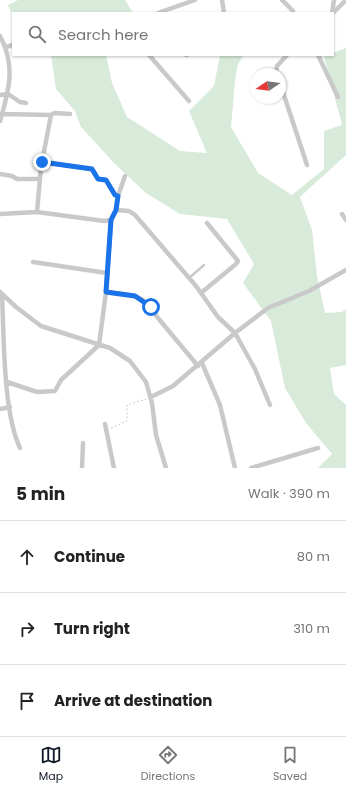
<!DOCTYPE html>
<meta charset="utf-8">
<style>
body{margin:0;font-family:Poppins,sans-serif;background:#f2f2f2;color:#222}
.compass{position:absolute;left:250px;top:68px;width:36px;height:36px;border-radius:50%;background:#fff;box-shadow:0 1px 3px #0004;rotate:257deg}
.stop{position:absolute;width:12px;height:12px;margin:-9px;border:3px solid #1a73e8;border-radius:50%;background:#fff}
.stop.end{background:#1a73e8;border-color:#fff;box-shadow:0 1px 4px #0008}
.list{margin:0;padding:0;list-style:none}
h2{display:flex;justify-content:space-between;align-items:center;height:52px;margin:0;padding:0 16px;font-size:17px}
h2 small{font-size:13px;font-weight:400;color:#767676}
.list li{display:grid;grid-template-columns:26px 1fr auto;gap:12px;align-items:center;box-sizing:border-box;height:72px;padding:0 16px;border-top:1px solid #e0e0e0}
.list b{display:block;font-size:15px;white-space:nowrap}
.list em{font-size:13px;font-style:normal;color:#767676}
.icon{flex:none;width:22px;height:22px;fill:none;stroke:currentColor;stroke-width:2;stroke-linecap:round;stroke-linejoin:round}
.map{position:relative;flex:none;width:346px;height:468px;overflow:hidden}
.search{position:absolute;background:#fff;box-shadow:0 1px 3px #0004;left:12px;right:12px;top:12px;height:44px;display:flex;align-items:center;gap:10px;box-sizing:border-box;padding:0 14px;border-radius:0px;color:#767676;font-size:15px}
.sheet{height:268px;background:#fff}
nav{display:flex;justify-content:space-around;align-items:center;box-sizing:border-box;height:56px;border-top:1px solid #e0e0e0;background:#fff;font-size:11px;color:#767676}
nav a{display:grid;justify-items:center;gap:2px}
nav .on{color:#111827}
.map>svg:first-child{display:block}
</style>
<div class="map">
<svg width="346" height="468" viewBox="0 0 346 468">
<rect width="100%" height="100%" fill="#fff"/>
<path fill="#d8ebda" d="M 18,0 L 125,0 L 133,13 L 13,13 L 13,18 L 8,5 Z
M 346,48 L 346,155 L 300,197 L 312,230 L 317,276 L 325,313 L 342,312 L 346,309 L 346,365 L 330,368 L 334,394 L 346,405 L 346,468 L 318,468 L 332,454 L 306,423 L 285,388 L 271,321 L 243,283 L 254,264 L 227,219 L 180,214 L 146,193 L 115,164 L 81,127 L 75,111 L 56,89 L 51,55 L 106,55 L 112,83 L 127,117 L 180,151 L 207,153 L 189,111 L 214,86 L 220,55 L 244,55 L 238,64 L 235,81 L 231,127 L 258,173 L 292,195 L 324,169 L 324,131 L 342,125 L 324,57 L 333,55 L 333,53 Z"/>
<g fill="none" stroke-linecap="round" stroke-linejoin="round">
<path stroke="#c9c9c9" stroke-width="1" stroke-dasharray="2 2" stroke-linecap="butt" d="M 95,172 L 98,179 L 106,180 L 114,194
M 111,428 L 127,421 L 127,405 L 146,399"/>
<path stroke="#c9c9c9" stroke-width="2.5" d="M 189,278 L 204,265"/>
<path stroke="#c9c9c9" stroke-width="4.5" d="M 222,0 L 224,13
M 282,0 L 293,11
M 158,13 L 195,0
M 332,13 L 334,0
M 333,13 L 346,0
M 0,36 C 16,65 9,91 0,121
M 6,47 L 13,45
M 149,55 L 189,101
M 186,55 L 187,55
M 318,55 L 338,97
M 276,74 L 277,66 L 287,55
M 280,83 L 307,165
M 0,95 L 8,94 L 20,102 L 26,103
M 2,114 L 51,115 L 41,167 L 37,212
M 51,115 L 54,113 L 70,114
M 42,162 L 92,169
M 0,174 L 12,176 L 17,179 L 39,179
M 116,210 L 118,196 L 125,176
M 0,214 L 37,212 L 104,221 L 111,220 L 116,210 L 129,211 L 135,215 L 196,286 L 218,317 L 235,333 L 255,369 L 270,405
M 342,214 L 346,220
M 33,262 L 107,273
M 0,292 L 16,307 L 41,326 L 110,348 L 130,361 L 146,382 L 152,403 L 156,435 L 166,468
M 106,292 L 135,296 L 143,300 L 198,366
M 201,293 L 236,264 L 238,261 L 207,223
M 2,295 C 4,337 3,412 20,448
M 202,363 L 220,405 L 235,468
M 7,382 L 37,392 L 55,391 L 61,380 L 99,345 L 106,292 L 111,220
M 151,397 L 173,386 L 235,333 L 268,308 L 309,291 L 346,270
M 0,409 L 10,407
M 105,424 L 114,468
M 82,468 L 83,443
M 251,468 L 318,448"/>
</g>
<g fill="none" stroke-linecap="round" stroke-linejoin="round">
<path stroke="#1a73e8" stroke-width="5" d="M 42,162 L 92,169 L 98,179 L 106,180 L 115,195 L 118,196 L 116,210 L 111,220 L 106,292 L 135,296 L 151,307"/>
</g>
</svg>
<svg class="compass" viewBox="-18 -18 36 36"><path d="M0-13l5 13h-10z" fill="#e53935"/><path d="M0 13l5-13h-10z" fill="#767676"/></svg>
<div class="stop" style="left:151px;top:307px"></div>
<div class="stop end" style="left:42px;top:162px"></div>
<div class="search"><svg class="icon" aria-label="search" viewBox="0 0 24 24"><circle cx="10" cy="10" r="6"/><path d="M15 15l6 6"/></svg>Search here</div>
</div>
<section class="sheet">
<h2>5 min<small>Walk · 390 m</small></h2>
<ul class="list">
<li><svg class="icon" aria-label="ahead" viewBox="0 0 24 24"><path d="M12 20V5M6 11l6-6 6 6"/></svg><div><b>Continue</b></div><em>80 m</em></li>
<li><svg class="icon" aria-label="right" viewBox="0 0 24 24"><path d="M7 20v-9h11M14 6l5 5-5 5"/></svg><div><b>Turn right</b></div><em>310 m</em></li>
<li><svg class="icon" aria-label="arrive" viewBox="0 0 24 24"><path d="M6 21V4h12l-3 4 3 4H6"/></svg><div><b>Arrive at destination</b></div></li>
</ul>
</section>
<nav>
<a class="on"><svg class="icon" aria-label="map" viewBox="0 0 24 24"><path d="M3 6l6-2 6 2 6-2v14l-6 2-6-2-6 2zM9 4v14M15 6v14"/></svg>Map</a>
<a><svg class="icon" aria-label="directions" viewBox="0 0 24 24"><path d="M12 3l9 9-9 9-9-9zM9 14v-3h6M13 9l2 2-2 2"/></svg>Directions</a>
<a><svg class="icon" aria-label="saved" viewBox="0 0 24 24"><path d="M7 4h10v16l-5-4-5 4z"/></svg>Saved</a>
</nav>
